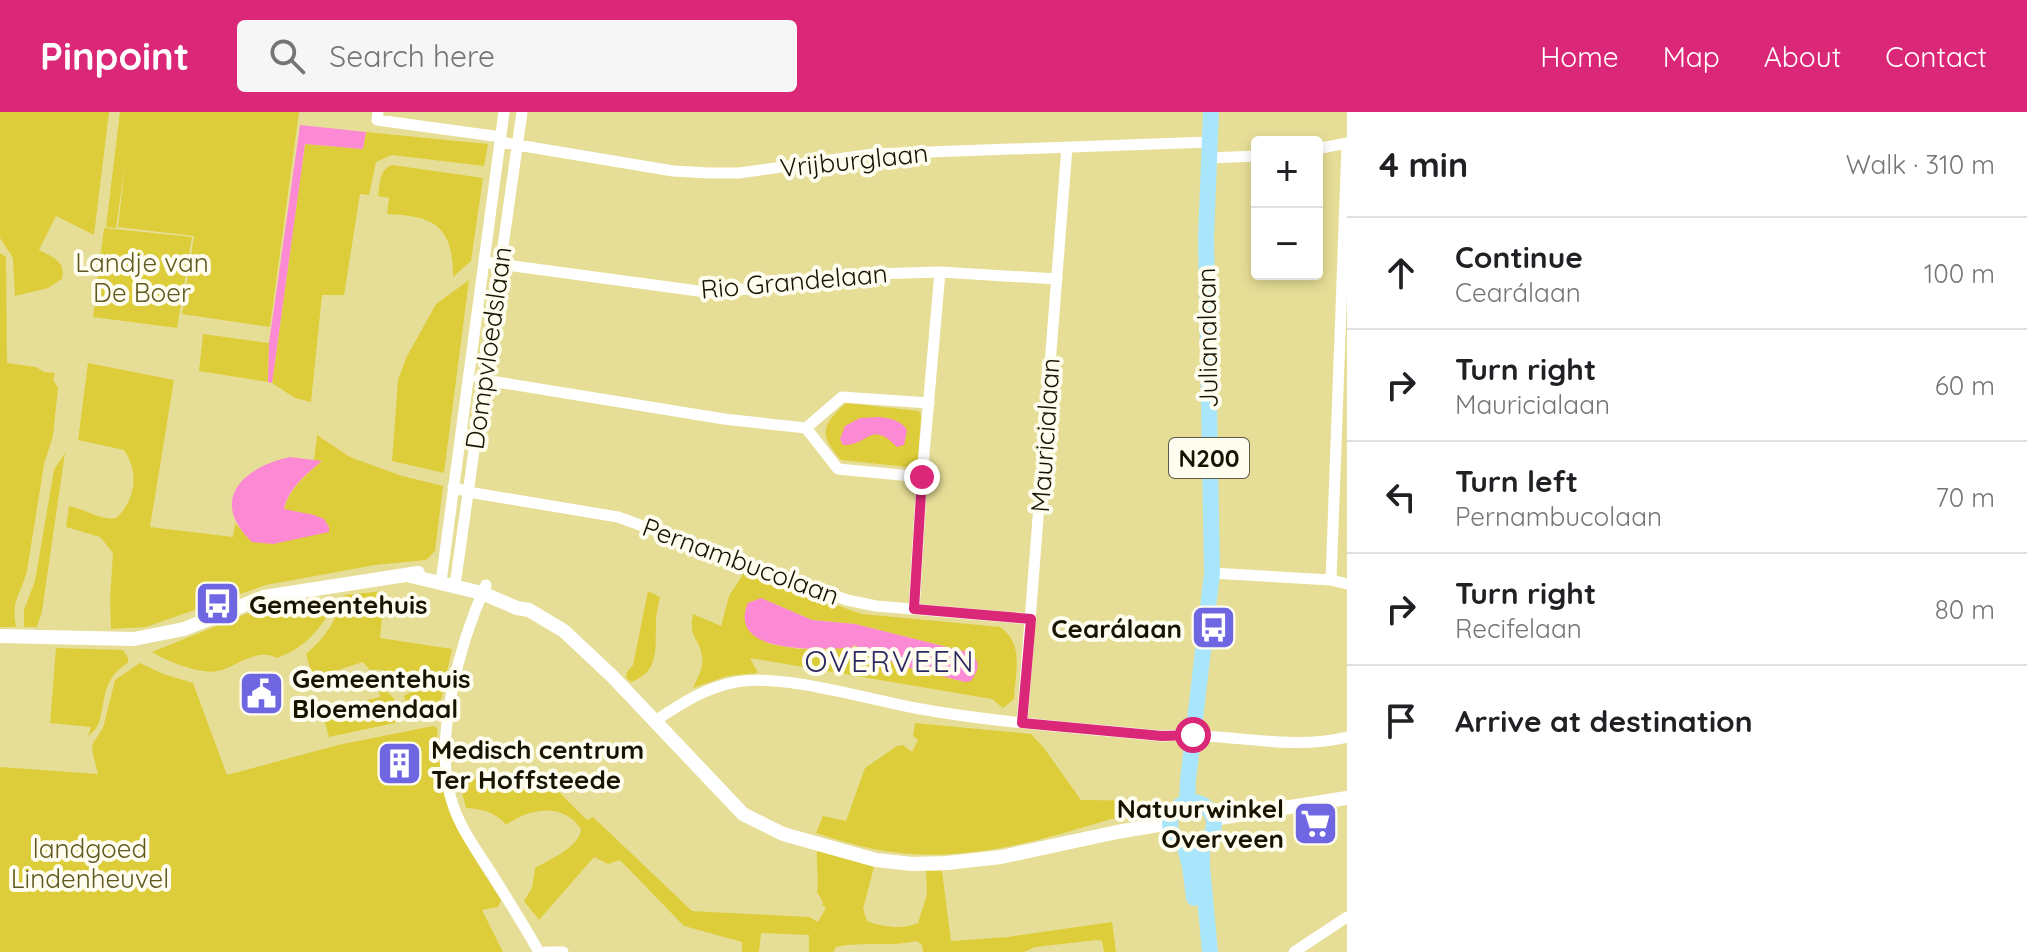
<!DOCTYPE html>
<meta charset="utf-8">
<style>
body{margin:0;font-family:Quicksand,sans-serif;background:#f6f6f6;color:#202124}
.controls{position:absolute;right:24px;top:24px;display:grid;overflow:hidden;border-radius:8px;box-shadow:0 4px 12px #0003}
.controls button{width:72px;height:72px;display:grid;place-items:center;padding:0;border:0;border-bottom:2px solid #e0e0e0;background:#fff;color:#202124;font:40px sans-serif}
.stop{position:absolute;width:24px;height:24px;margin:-18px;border:6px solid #db2777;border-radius:50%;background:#fff}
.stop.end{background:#db2777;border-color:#fff;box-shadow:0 2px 8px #0008}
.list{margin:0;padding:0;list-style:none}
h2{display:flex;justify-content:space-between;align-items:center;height:104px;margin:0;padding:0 32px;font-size:34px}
h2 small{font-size:26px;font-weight:400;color:#757577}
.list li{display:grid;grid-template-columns:52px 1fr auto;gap:24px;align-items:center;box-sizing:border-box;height:112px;padding:0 32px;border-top:2px solid #e0e0e0}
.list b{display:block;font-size:30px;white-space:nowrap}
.list p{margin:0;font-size:26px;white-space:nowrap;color:#757577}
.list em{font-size:26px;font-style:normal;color:#757577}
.icon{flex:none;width:44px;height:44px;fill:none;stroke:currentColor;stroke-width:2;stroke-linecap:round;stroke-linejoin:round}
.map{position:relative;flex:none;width:1347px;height:840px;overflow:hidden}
header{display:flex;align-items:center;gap:48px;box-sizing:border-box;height:112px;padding:0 40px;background:#db2777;color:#fff}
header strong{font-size:38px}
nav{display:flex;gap:44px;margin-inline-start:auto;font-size:28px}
.search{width:560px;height:72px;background:#f6f6f6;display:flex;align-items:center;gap:20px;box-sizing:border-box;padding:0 28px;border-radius:8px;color:#757577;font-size:30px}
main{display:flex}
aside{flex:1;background:#fff}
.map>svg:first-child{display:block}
</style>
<header>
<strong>Pinpoint</strong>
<div class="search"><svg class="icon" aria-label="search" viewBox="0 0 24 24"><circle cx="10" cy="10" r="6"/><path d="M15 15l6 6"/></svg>Search here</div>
<nav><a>Home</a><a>Map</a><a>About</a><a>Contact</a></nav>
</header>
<main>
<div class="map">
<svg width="1347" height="840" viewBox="0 0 1347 840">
<rect width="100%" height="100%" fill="#e6de97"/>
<path fill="#ddcd3b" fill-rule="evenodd" d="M 0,0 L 109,0 L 94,123 L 56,104 L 39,138 C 53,145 66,149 62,167 L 48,176 L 15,184 L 13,146 L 0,126 Z
M 120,0 L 299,0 L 270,215 L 182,202 L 194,124 L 118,115 L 125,53 L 116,116 L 106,115 Z
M 366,20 L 488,32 L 484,54 L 392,43 L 376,50 L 369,83 L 360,82 L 344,183 L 322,183 L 311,290 L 295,286 L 272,271 L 305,32 L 363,37 Z
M 392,53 L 483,66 L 471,149 L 453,165 C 453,114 435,104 387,102 L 389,86 L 378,84 C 380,72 379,58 392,53 Z
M 104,116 L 192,125 L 177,216 L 93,205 Z
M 0,141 L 6,145 L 7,251 L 36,255 L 44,260 L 55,261 L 53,267 L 58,276 L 53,324 L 44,352 L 27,459 C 20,485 11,487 16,515 L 0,515 Z
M 469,168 L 444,361 L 392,349 L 398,268 L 406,246 L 436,192 Z
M 203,222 L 269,231 L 268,270 L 199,259 Z
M 88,251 L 174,268 L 150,415 L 233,425 L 235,411 L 252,430 L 314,403 L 284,398 C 288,378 306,362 321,350 L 314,348 L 317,323 L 350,345 L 402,364 L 443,374 L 435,439 L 426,448 L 375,453 L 266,473 L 146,515 L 111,517 L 110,487 L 113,441 L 100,425 L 66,415 L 69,394 C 85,397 102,409 116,406 C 136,388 139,360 124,338 L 78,328 Z
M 846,291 L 919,299 L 921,304 L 918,347 L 908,355 L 841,348 C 818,322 822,313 846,291 Z
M 65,341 L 42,499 L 37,515 L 24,515 L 24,498 L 35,469 L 54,358 Z
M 744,461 L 862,502 L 1000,515 C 1025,532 1015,560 1014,587 L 1003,596 L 992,587 L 750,546 L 758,561 L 727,564 L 693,576 C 697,567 704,555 702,545 C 700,525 688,528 693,502 L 721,514 L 729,484 ZM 761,486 L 812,508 L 855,512 L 967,540 L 965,570 L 899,553 L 861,534 L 799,537 L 770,532 L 745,499 L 749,491 Z
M 385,479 L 380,526 L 452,537 L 438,602 L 414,608 L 408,605 L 404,584 L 411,580 C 402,564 390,556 370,558 L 363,550 L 313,566 L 306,542 C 326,525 336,509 344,483 Z
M 648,479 L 660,485 C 658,493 656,502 656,511 C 655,535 660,560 631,570 L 626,566 L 627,560 L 633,553 Z
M 326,487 L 330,500 C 316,522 302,537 277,546 C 256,535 237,555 218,559 C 202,563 166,549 152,540 L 256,498 Z
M 56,536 L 123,538 L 128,546 L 128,551 C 92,572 112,610 88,624 L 91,615 L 50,611 Z
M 140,551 L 163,562 L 193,571 L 227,663 L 338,633 L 433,614 L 437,616 C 441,695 459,724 501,788 L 498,795 L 482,798 L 503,840 L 0,840 L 0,655 L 98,662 L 92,638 L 93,631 L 103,616 L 115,568 Z
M 379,578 C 396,579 401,598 395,611 L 329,625 L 322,600 L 380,585 Z
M 915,611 L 1031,622 L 1044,636 L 1081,688 L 1169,689 C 1081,715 986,753 893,740 C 867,737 841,729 816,721 L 823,704 L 846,709 L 865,656 L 897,634 L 903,633 L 912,640 L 918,628 L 913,624 Z
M 458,665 L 552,673 L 587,708 L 593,705 L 692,799 L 809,805 L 818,810 L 826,796 L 822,793 L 823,790 L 817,780 C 819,765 816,754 817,739 L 874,755 L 863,797 L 867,809 C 882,815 903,818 918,811 L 927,783 L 926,759 L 942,759 L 951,829 L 1008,825 L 1112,810 L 1116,840 L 1104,840 L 1102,829 L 1097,828 L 1035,835 L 1024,840 L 923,840 L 922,833 L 917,829 C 890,835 862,829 836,835 L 833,840 L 809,840 L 809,823 L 761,821 L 759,840 L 742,840 L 742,830 L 684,814 L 620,748 L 608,752 L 594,745 L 539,808 L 524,789 L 532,776 L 535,756 C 550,747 579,736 581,717 C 563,690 530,696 506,713 C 496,700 482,697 466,696 Z"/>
<path fill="#fc89d3" d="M 300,13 L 366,20 L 363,37 L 305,32 L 272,271 L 268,270 L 269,231 Z
M 880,305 C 891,307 901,308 907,318 L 904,333 L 897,335 C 870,307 869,334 843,333 L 840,327 L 845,314 L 860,306 Z
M 290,345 L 322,349 C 307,361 288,377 284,397 L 314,403 L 324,407 L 329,415 L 329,420 L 273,432 L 252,430 C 208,388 243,355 290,345 Z
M 761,486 L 812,508 L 855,512 L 967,540 C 981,547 980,557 971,569 L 965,570 L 899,553 L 854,533 L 851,536 C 824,537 725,544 748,491 Z"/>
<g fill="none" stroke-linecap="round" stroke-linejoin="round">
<path stroke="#fff" stroke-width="11" d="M 378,0 L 377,8 L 501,25
M 500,30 L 673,59 L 709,61 L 739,61 L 873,42 L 1210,30
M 1317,37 L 1347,31
M 1209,46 L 1257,44
M 484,150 L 713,181 L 871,162 L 940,160 L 1057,167
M 479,267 L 724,307 L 806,316
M 806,316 L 838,357 L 922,365
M 806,316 L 842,285 L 929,291
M 453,375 L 468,380 L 618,405 L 847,488 L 876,494 L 1031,507
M 1212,461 L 1331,468 L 1347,472
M 1331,468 L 1347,34
M 441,470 L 504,0
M 455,473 L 522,0
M 486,473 C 460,530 431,632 453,693 C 462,720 480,743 495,767 C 510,791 525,815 539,840
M 914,497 L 922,365 L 940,160
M 655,609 C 681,592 704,576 736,570 C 781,561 867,587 915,596 C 997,611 1080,616 1162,624 C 1224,619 1286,640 1347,625
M 1022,611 L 1067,35
M 546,840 L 563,840
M 1294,840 L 1347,805"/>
<path stroke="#fff" stroke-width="14" d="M 411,464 L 482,481 L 517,496 L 529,498 L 564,519 L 613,565 L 743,702 L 783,722 L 876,748 L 912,752 L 947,751 L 1001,745 L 1117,720 L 1170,711
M 0,524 L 134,527 L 184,517 L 264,485 L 418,461
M 1213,707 L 1347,686"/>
<path stroke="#aae6fb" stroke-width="16" d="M 1187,690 L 1188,668 L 1212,461 L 1206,124 L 1211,0
M1170 712a22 22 0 1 1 44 0a22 22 0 1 1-44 0Z
M 1202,731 L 1202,754 L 1210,840
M 1184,732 L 1190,755 L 1194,786"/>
</g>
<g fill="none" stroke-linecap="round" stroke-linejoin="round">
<path stroke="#db2777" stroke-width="10" d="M 922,365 L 914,497 L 1031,507 L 1022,611 L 1162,624 L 1193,623"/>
</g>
<defs>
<symbol id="bus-square" viewBox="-11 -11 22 22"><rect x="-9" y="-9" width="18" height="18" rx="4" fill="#6f66e1" stroke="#fefdef"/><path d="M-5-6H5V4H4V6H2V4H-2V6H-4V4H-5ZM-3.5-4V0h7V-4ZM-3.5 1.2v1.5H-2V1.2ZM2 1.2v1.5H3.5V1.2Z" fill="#fff"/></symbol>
<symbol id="civic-square" viewBox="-11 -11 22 22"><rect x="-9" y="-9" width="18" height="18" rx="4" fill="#6f66e1" stroke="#fefdef"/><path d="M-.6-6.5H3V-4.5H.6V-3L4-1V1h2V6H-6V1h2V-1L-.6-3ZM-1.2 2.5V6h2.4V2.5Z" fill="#fff"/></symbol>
<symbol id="building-square" viewBox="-11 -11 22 22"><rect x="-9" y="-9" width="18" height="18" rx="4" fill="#6f66e1" stroke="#fefdef"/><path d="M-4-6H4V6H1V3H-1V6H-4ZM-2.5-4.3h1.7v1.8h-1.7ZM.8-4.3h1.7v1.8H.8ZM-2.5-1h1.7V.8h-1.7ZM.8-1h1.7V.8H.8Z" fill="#fff"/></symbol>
<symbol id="supermarket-square" viewBox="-11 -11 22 22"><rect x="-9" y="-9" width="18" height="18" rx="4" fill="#6f66e1" stroke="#fefdef"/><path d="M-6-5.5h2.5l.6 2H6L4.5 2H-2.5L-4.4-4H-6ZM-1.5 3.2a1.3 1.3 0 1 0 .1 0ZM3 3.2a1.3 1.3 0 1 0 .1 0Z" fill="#fff"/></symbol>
</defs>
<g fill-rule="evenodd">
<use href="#bus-square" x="192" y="466" width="51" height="51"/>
<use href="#bus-square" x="1188" y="490" width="51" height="51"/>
<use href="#civic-square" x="236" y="556" width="51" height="51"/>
<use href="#building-square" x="374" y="626" width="51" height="51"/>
<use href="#supermarket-square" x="1290" y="686" width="51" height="51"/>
</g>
<g text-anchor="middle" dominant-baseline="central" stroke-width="8" stroke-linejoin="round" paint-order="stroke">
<rect fill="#fefdef" stroke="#5d5a48" stroke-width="2" x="1169" y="326" width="80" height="40" rx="6"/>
<g font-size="24" font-weight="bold" fill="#181400">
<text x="1209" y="346">N200</text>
</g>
<g font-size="26" fill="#181400" stroke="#fefdef">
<text transform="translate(854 48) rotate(-6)">Vrijburglaan</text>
<text transform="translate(794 169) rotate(-5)">Rio Grandelaan</text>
<text transform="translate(1207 226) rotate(-91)">Julianalaan</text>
<text transform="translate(488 236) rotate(-82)">Dompvloedslaan</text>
<text transform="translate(1045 323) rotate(-86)">Mauricialaan</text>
<text transform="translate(741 449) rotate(20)">Pernambucolaan</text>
</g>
<g font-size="26" fill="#605920" stroke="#fefdef">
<text x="142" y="150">Landje van<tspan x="142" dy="30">De Boer</tspan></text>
<text x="90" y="736">landgoed<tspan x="90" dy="30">Lindenheuvel</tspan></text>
</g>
<g font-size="26" font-weight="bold" fill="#181400" stroke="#fefdef" text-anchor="start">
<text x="249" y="492">Gemeentehuis</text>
<text x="1182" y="516" text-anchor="end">Cearálaan</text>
<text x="292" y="566">Gemeentehuis<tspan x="292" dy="30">Bloemendaal</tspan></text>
<text x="431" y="637">Medisch centrum<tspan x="431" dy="30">Ter Hoffsteede</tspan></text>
<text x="1284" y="696" text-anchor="end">Natuurwinkel<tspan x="1284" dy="30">Overveen</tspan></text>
</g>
<g font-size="30" letter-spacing="2" fill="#2c2862" stroke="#fefdef">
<text x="890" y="549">OVERVEEN</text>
</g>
</g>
</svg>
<div class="controls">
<button>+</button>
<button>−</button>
</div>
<div class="stop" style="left:1193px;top:623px"></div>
<div class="stop end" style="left:922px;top:365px"></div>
</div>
<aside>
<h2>4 min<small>Walk · 310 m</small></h2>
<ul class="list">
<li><svg class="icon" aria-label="ahead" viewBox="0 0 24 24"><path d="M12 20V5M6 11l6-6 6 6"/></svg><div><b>Continue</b><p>Cearálaan</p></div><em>100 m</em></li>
<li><svg class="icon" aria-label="right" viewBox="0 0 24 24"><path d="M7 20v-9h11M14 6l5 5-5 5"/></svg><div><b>Turn right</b><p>Mauricialaan</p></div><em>60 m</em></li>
<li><svg class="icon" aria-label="left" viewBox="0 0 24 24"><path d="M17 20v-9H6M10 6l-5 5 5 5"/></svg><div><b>Turn left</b><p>Pernambucolaan</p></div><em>70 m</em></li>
<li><svg class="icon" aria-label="right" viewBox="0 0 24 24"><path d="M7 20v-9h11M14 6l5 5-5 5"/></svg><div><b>Turn right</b><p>Recifelaan</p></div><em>80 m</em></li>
<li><svg class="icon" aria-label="arrive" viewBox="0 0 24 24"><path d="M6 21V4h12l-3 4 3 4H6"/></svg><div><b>Arrive at destination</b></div></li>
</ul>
</aside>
</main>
